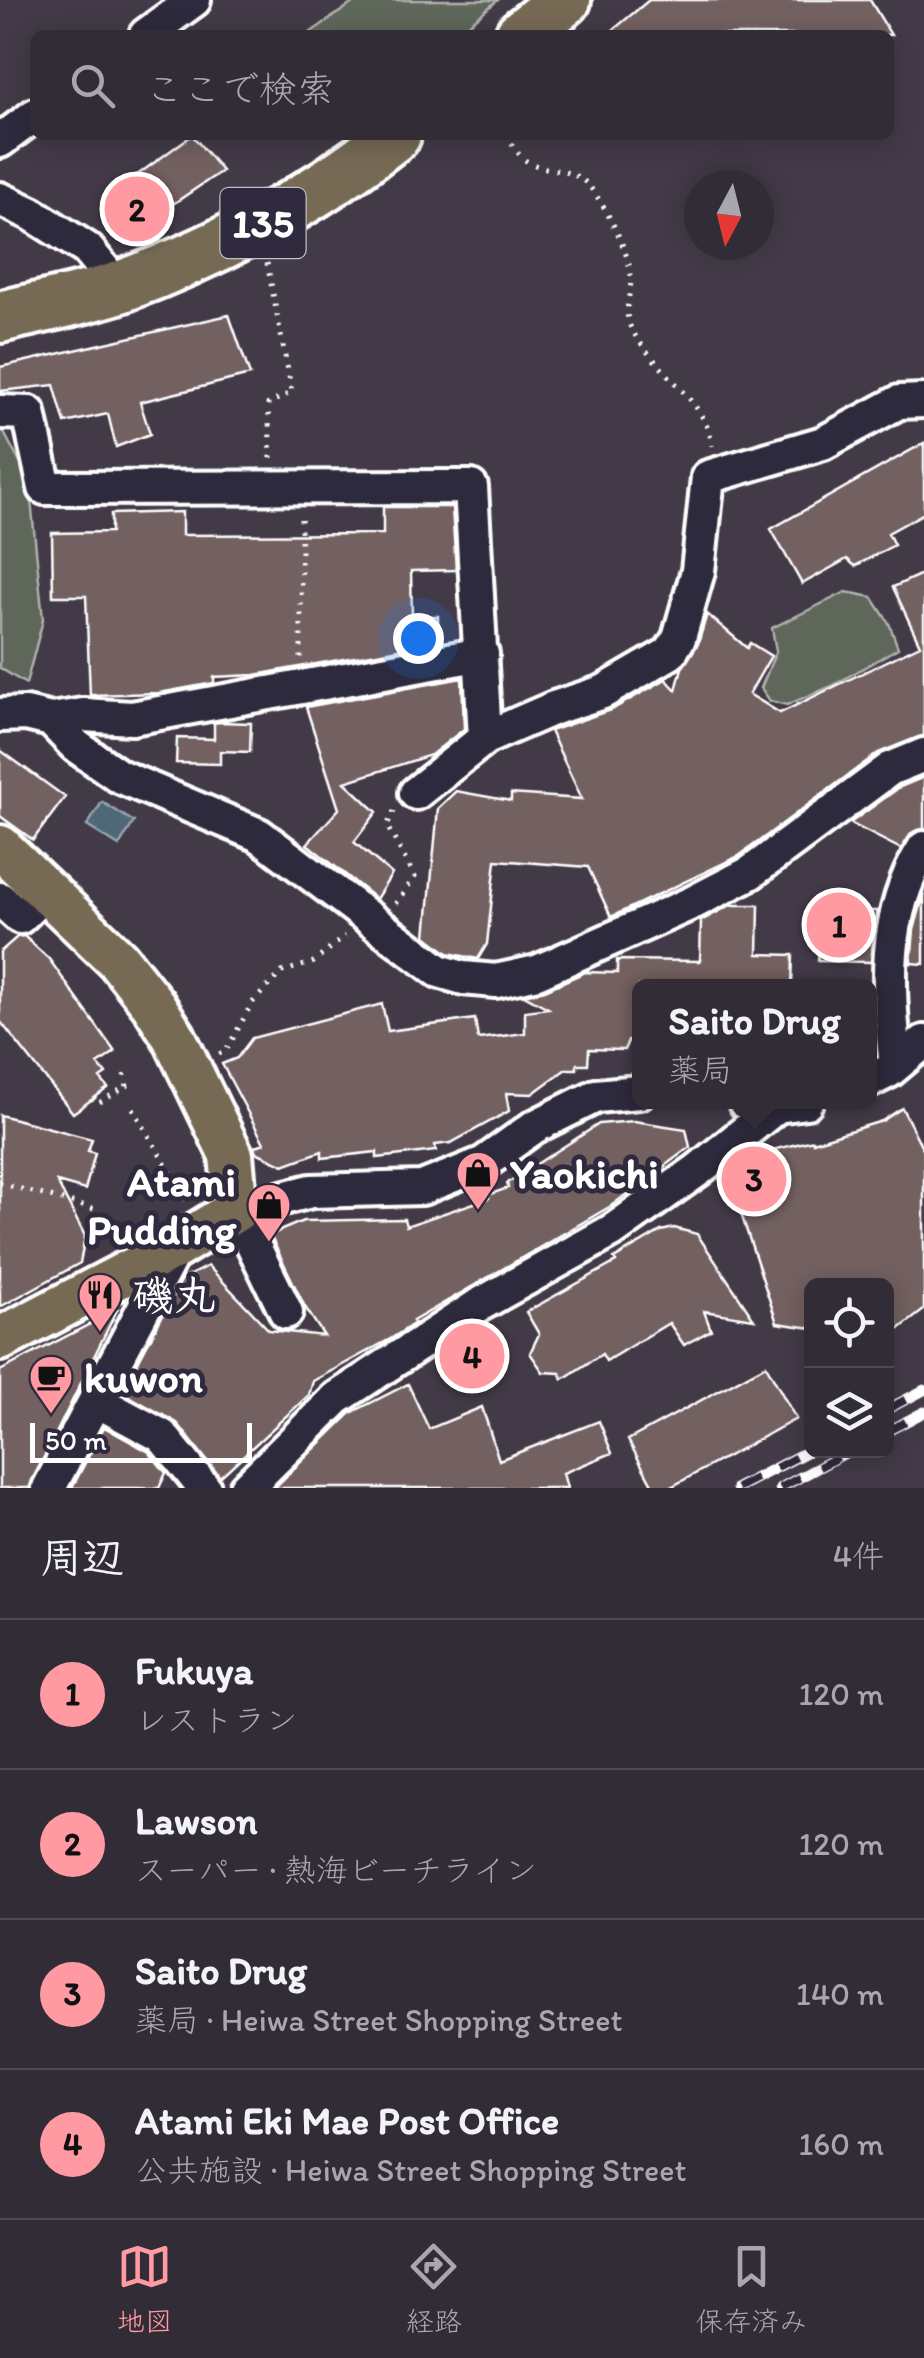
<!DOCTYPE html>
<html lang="ja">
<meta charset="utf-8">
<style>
body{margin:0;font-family:Itim,"Klee One",sans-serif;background:#3a343e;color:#f1f3f6}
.controls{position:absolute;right:30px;bottom:30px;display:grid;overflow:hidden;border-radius:15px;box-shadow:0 5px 25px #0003}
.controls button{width:90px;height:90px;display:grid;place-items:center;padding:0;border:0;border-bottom:2px solid #4d4851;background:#322c36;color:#f1f3f6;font:50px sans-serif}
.compass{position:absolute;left:684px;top:170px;width:90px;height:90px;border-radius:50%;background:#322c36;box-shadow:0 5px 25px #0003;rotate:187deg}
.scale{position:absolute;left:30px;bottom:25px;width:222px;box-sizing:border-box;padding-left:10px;border:5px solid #fff;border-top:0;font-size:28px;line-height:35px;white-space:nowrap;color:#fff;-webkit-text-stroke:8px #2f2a3d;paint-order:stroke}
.you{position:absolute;left:418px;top:638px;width:35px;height:35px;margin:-25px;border:8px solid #fff;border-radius:50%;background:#1a73e8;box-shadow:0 0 0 15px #1a73e833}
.badge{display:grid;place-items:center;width:65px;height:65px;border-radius:50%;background:#ff9aa2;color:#111;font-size:32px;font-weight:700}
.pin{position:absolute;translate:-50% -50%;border:5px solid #fff;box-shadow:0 2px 10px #0006}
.popup{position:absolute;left:632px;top:979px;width:245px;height:130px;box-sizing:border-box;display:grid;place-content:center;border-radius:15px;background:#322c36;filter:drop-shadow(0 2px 8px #0005);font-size:32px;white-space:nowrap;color:#a8a7ad}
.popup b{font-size:38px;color:#f1f3f6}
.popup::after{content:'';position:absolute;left:50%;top:100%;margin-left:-20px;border:20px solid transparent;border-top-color:#322c36}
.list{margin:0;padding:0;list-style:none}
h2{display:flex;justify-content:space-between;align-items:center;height:130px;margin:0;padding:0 40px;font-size:42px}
h2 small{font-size:32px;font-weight:400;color:#a8a7ad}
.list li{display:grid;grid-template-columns:65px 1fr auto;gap:30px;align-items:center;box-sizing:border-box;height:150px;padding:0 40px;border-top:2px solid #4d4851}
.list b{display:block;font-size:38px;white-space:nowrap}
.list p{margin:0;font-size:32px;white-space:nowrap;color:#a8a7ad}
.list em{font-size:32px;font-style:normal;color:#a8a7ad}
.icon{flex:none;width:55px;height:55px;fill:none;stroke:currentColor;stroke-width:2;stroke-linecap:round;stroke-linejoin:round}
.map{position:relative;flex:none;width:924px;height:1488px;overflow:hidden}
.search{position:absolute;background:#322c36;box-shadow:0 5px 25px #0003;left:30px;right:30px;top:30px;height:110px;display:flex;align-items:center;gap:25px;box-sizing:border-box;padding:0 35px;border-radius:15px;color:#a8a7ad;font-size:38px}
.sheet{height:730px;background:#322c36}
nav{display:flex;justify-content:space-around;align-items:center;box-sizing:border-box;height:140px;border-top:2px solid #4d4851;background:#322c36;font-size:28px;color:#a8a7ad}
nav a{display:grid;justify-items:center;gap:5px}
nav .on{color:#ff9aa2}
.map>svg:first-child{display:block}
</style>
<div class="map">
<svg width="924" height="1488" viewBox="0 0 924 1488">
<rect width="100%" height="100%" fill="#433a48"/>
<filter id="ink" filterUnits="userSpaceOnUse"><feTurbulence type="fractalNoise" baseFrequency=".01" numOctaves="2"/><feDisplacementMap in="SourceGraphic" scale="20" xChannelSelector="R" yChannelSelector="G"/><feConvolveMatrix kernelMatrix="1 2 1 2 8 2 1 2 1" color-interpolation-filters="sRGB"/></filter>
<g filter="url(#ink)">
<path fill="#5f665a" stroke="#afb2ac" stroke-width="2.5" d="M 357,0 L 498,0 L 455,35 L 307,35 Z
M 0,425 L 29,480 L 43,620 L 26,684 L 0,668 Z
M 846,592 L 872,597 L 889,623 L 898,648 L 832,686 L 787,705 L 770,701 L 761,688 L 776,651 L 772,628 Z"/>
<path fill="#4f6878" stroke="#95a4ae" stroke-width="2.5" d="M 102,802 L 134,822 L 119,846 L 87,826 Z"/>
<path fill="#736160" stroke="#fff" stroke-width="2.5" d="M 649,0 L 870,0 L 891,35 L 607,35 Z
M 192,135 L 222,171 L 164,210 L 125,215 L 110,195 Z
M 229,315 L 250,375 L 140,402 L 150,434 L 116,447 L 108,414 L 65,423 L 54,385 L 0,391 L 0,367 Z
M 924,443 L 924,513 L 888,533 L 894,545 L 855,566 L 847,559 L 802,584 L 771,529 Z
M 383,507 L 452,507 L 456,570 L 411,571 L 412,616 L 438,616 L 438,642 L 255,675 L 214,677 L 214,683 L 159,693 L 90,695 L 86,596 L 53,596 L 52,533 L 111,532 L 111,514 L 182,512 L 182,535 L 383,534 Z
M 924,573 L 924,735 L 878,753 L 739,856 L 611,917 L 588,867 L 496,860 L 487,944 L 478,959 L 448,953 L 426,936 L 438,808 L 456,791 L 511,801 L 511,794 L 582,799 L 550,731 L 613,709 L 666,679 L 676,690 L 682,668 L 698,644 L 707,614 L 747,648 L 750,643 L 771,656 L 749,694 L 780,713 L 920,645 L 893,587 Z
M 462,678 L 464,729 L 431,755 L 345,782 L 377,812 L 354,842 L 392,874 L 376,899 L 307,844 L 339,809 L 306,707 Z
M 220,722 L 251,723 L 250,752 L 220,751 L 220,764 L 176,763 L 177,738 L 214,739 L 214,723 Z
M 0,750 L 65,797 L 33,840 L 0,816 Z
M 924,777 L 924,828 L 913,832 L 901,849 L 850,823 L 900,787 Z
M 924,894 L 924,964 L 911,963 L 914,930 Z
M 731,905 L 759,905 L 758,954 L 793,955 L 792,986 L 639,986 L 639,1041 L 628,1041 L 624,1050 L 589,1049 L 588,1064 L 577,1064 L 577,1069 L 566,1069 L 532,1094 L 506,1093 L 509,1111 L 451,1143 L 435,1145 L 436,1151 L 377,1158 L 377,1152 L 322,1158 L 322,1151 L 284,1165 L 256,1152 L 254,1147 L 264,1143 L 222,1064 L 237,1058 L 252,1038 L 382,1004 L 388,1031 L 475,1019 L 478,1039 L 525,1033 L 525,1011 L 548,1008 L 524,995 L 545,990 L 585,972 L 617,973 L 617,960 L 700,961 L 701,921 Z
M 820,910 L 877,911 L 871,962 L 818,961 Z
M 24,936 L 49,959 L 115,1052 L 98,1064 L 106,1074 L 100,1078 L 108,1088 L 73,1113 L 0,1021 L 0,952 L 17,937 Z
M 902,1108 L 924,1151 L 924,1310 L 886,1339 L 886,1286 L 812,1286 L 812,1328 L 777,1323 L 731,1183 L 738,1167 L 756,1154 L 813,1140 L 813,1142 L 882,1121 Z
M 0,1115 L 92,1139 L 88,1151 L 95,1153 L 85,1190 L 57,1182 L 85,1236 L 80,1263 L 0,1307 Z
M 634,1121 L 686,1129 L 690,1147 L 611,1206 L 413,1321 L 415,1323 L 392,1338 L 313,1381 L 309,1395 L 220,1477 L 177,1423 L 122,1392 L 182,1279 L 208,1266 L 269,1330 L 324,1336 L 305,1307 L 270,1235 L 303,1221 L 404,1219 L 406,1226 L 489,1198 L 488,1195 L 508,1188 L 507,1183 L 599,1124 Z
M 674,1228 L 697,1234 L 754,1319 L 704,1311 L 711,1330 L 684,1345 L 669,1323 L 606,1361 L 602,1354 L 563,1379 L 560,1373 L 543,1372 L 530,1353 L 539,1334 L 526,1312 L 616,1262 L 614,1259 L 661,1231 Z
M 117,1310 L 29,1488 L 0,1488 L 0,1371 Z
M 766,1365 L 796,1419 L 669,1488 L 654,1488 L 628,1440 Z
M 408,1384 L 429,1429 L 482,1407 L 499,1460 L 599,1421 L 612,1453 L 563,1473 L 567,1488 L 274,1488 L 351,1413 Z
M 104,1427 L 149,1452 L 166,1473 L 159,1488 L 72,1488 Z"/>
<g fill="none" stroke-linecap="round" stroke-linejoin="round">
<defs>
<path id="minor" d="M 146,35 L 194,0
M 0,141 L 35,115
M 0,199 L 32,214 L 87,249 L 118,287
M 0,412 L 29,413 L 45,488 L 471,487 L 485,738
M 0,715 L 26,714 L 51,720 L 83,715 L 132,718 L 482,654
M 51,720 L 76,746 L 119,776 L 259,835 L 439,971 L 463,978 L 496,981 L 537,972 L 694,902 L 750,873 L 890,769 L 924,755
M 416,793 L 485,738 L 554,708 L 603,692 L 670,653 L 679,638 L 698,571 L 708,477 L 823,443 L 899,402 L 924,401
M 0,899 L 20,917 L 47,891
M 896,1065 C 887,991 882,914 924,848
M 869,1081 L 889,1071 L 924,1042
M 745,1102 L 777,1106 L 806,1102
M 286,1312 L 236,1210 L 311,1191 L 422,1188 L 484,1163 L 534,1127 L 596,1096 L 639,1092
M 95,1400 L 162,1436 L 204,1488
M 49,1488 L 176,1247
M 246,1488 L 337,1398 L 479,1305 L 612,1231 L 698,1170 L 777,1106"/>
<path id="major" d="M 0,847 L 118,960 L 153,1004 L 174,1037 L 231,1155 L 236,1210 L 176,1247 L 0,1339"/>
<path id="highway" d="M 521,35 L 565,0
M 0,317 C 39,307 81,300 120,287 C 219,251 313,200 395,135"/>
</defs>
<use href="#minor" stroke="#fff" stroke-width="40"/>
<use href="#major" stroke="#fff" stroke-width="50"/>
<use href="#highway" stroke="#fff" stroke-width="58"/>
<path stroke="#fff" stroke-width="5" stroke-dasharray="2.5 8" stroke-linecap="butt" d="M 506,135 C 511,142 518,155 525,160 C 544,173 571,166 588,185 C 604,202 629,252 631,275 C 632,293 622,311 631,328 C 652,369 708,401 712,446
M 267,263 L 292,392 L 268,404 L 271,459
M 301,519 L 301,658
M 394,811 L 387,826 L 415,877 L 395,904
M 219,1054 L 226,1051 L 252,1003 L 282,972 L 314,962 L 345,936
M 93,1098 L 97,1104 L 127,1086 L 124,1074
M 133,1108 L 186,1200
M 0,1183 L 94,1209"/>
<use href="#minor" stroke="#2f2a3d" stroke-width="32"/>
<use href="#major" stroke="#766a54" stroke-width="42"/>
<use href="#highway" stroke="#766a54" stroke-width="50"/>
<defs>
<path id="rail" d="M 886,1410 L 924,1390
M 886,1432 L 924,1412
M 737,1488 L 812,1449
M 780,1488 L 851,1450"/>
</defs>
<use href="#rail" stroke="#fff" stroke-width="11"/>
<use href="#rail" stroke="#2f2a3d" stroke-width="8" stroke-dasharray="22" stroke-linecap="butt"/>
</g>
</g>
<defs>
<symbol id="shop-pin" viewBox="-11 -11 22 30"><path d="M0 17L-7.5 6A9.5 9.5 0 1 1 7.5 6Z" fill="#ff9aa2" stroke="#2f2a3d"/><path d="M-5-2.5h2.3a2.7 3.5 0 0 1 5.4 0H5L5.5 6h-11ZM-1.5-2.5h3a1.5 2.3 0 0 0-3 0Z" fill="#111"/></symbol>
<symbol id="restaurant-pin" viewBox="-11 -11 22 30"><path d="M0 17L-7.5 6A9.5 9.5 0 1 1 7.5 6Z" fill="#ff9aa2" stroke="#2f2a3d"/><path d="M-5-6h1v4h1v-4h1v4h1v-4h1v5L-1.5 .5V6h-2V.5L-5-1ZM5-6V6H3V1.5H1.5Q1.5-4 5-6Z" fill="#111"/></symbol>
<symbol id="cafe-pin" viewBox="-11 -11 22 30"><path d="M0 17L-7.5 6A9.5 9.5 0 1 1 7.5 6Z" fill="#ff9aa2" stroke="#2f2a3d"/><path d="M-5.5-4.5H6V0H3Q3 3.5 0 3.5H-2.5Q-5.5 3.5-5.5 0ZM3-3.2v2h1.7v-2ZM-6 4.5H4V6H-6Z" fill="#111"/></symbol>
</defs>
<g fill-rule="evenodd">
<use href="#shop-pin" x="453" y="1148" width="50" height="68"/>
<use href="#shop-pin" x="244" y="1180" width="50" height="68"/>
<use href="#restaurant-pin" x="75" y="1270" width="50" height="68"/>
<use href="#cafe-pin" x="26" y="1352" width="50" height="68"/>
</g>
<g text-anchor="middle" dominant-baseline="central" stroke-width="10" stroke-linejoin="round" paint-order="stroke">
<rect fill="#2f2a3d" stroke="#c1bfc5" stroke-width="2.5" x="220.5" y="188" width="85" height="70" rx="8"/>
<g font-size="40" font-weight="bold" fill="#fff">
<text x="263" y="223">135</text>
</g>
<g font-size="42" font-weight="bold" fill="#fff" stroke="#2f2a3d" text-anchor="start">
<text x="510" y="1173">Yaokichi</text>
<text x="236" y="1181" text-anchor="end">Atami<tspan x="236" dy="48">Pudding</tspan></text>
<text x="132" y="1295">磯丸</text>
<text x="84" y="1377">kuwon</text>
</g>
</g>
</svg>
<div class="controls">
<button><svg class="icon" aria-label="locate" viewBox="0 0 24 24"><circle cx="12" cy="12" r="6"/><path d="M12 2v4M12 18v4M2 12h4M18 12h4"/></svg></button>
<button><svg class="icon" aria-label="layers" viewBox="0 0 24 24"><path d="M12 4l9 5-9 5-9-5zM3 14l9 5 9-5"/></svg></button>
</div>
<svg class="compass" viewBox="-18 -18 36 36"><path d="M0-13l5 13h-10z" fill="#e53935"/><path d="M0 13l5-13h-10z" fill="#a8a7ad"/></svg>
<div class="scale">50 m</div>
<div class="you"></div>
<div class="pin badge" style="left:839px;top:925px">1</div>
<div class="pin badge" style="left:137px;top:209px">2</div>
<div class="pin badge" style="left:754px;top:1179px">3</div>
<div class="popup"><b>Saito Drug</b>薬局</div>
<div class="pin badge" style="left:472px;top:1356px">4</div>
<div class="search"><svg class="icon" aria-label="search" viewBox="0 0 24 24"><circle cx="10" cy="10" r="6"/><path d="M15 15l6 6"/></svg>ここで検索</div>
</div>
<section class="sheet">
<h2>周辺<small>4件</small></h2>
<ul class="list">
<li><span class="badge">1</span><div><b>Fukuya</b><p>レストラン</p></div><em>120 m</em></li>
<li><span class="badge">2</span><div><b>Lawson</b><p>スーパー · 熱海ビーチライン</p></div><em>120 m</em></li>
<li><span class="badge">3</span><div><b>Saito Drug</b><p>薬局 · Heiwa Street Shopping Street</p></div><em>140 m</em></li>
<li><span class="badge">4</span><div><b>Atami Eki Mae Post Office</b><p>公共施設 · Heiwa Street Shopping Street</p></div><em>160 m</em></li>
</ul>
</section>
<nav>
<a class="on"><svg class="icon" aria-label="map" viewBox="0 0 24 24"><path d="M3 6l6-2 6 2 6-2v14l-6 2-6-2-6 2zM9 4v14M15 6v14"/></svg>地図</a>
<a><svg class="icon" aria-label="directions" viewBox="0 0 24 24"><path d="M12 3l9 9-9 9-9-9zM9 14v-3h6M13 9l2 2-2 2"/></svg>経路</a>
<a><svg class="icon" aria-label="saved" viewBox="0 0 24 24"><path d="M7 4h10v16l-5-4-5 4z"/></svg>保存済み</a>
</nav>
